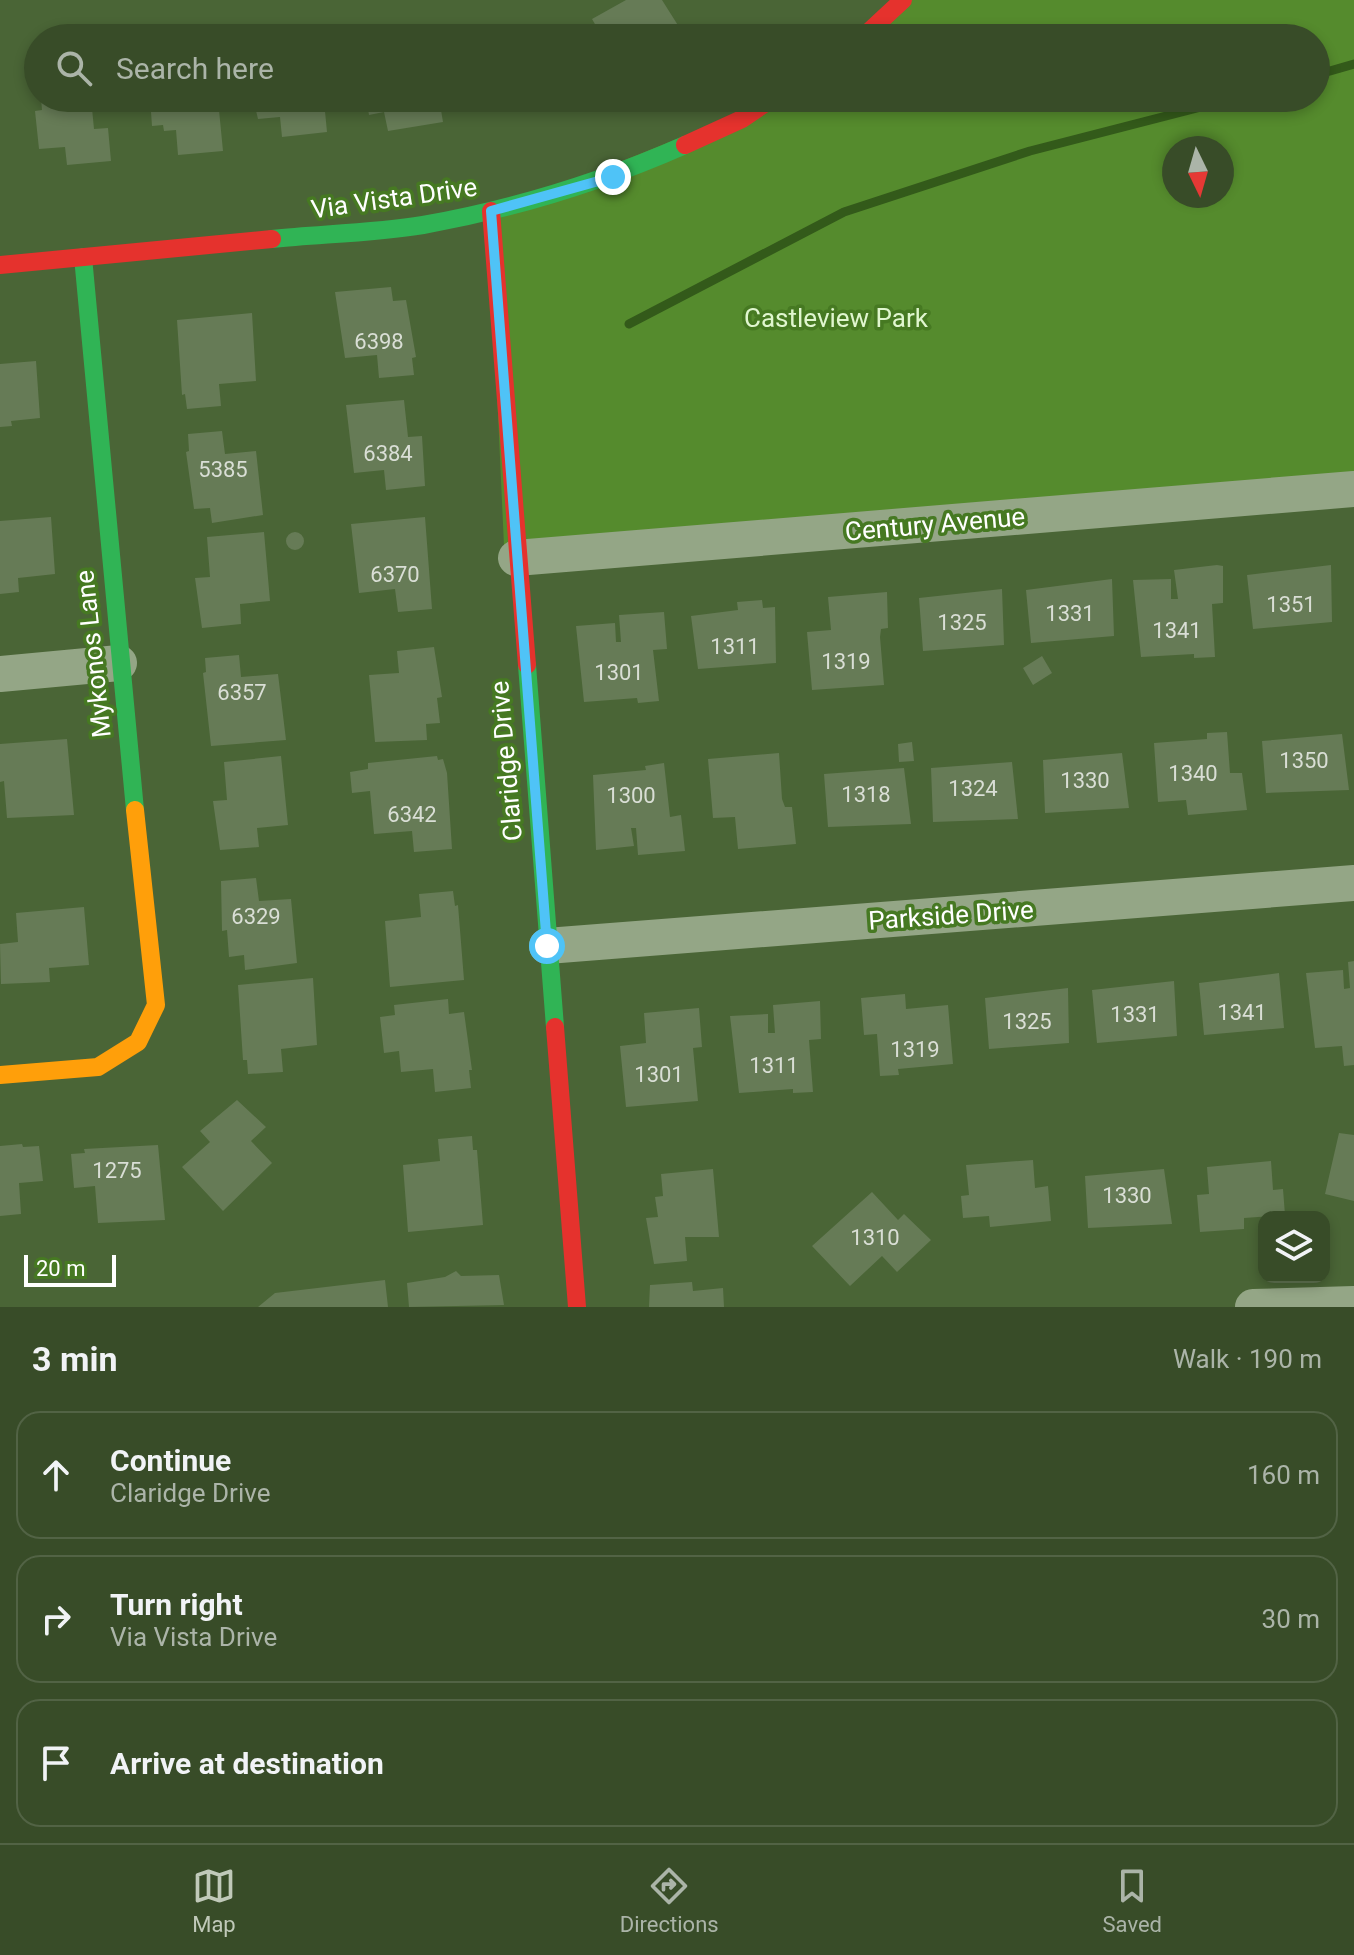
<!DOCTYPE html>
<meta charset="utf-8">
<style>
body{margin:0;font-family:Roboto,sans-serif;background:#3f5330;color:#f1f3f6}
.controls{position:absolute;right:24px;bottom:24px;display:grid;overflow:hidden;border-radius:16px;box-shadow:0 4px 12px #0003}
.controls button{width:72px;height:72px;display:grid;place-items:center;padding:0;border:0;border-bottom:2px solid #526345;background:#384c28;color:#f1f3f6;font:40px sans-serif}
.compass{position:absolute;left:1162px;top:136px;width:72px;height:72px;border-radius:50%;background:#384c28;box-shadow:0 4px 12px #0003;rotate:175deg}
.scale{position:absolute;left:24px;bottom:20px;width:92px;box-sizing:border-box;padding-left:8px;border:4px solid #fff;border-top:0;font-size:22px;line-height:28px;white-space:nowrap;color:#fff;-webkit-text-stroke:6px #467922;paint-order:stroke}
.stop{position:absolute;width:24px;height:24px;margin:-18px;border:6px solid #4fc3f7;border-radius:50%;background:#fff}
.stop.end{background:#4fc3f7;border-color:#fff;box-shadow:0 2px 8px #0008}
.list{margin:0;padding:0;list-style:none}
h2{display:flex;justify-content:space-between;align-items:center;height:104px;margin:0;padding:0 32px;font-size:34px}
h2 small{font-size:26px;font-weight:400;color:#abb4a8}
.list li{display:grid;grid-template-columns:52px 1fr auto;gap:24px;align-items:center;box-sizing:border-box;height:128px;margin:0 16px 16px;padding:0 16px;border:2px solid #526345;border-radius:24px}
.list b{display:block;font-size:30px;white-space:nowrap}
.list p{margin:0;font-size:26px;white-space:nowrap;color:#abb4a8}
.list em{font-size:26px;font-style:normal;color:#abb4a8}
.icon{flex:none;width:44px;height:44px;fill:none;stroke:currentColor;stroke-width:2;stroke-linecap:round;stroke-linejoin:round}
.map{position:relative;flex:none;width:1354px;height:1307px;overflow:hidden}
.search{position:absolute;background:#384c28;box-shadow:0 4px 12px #0003;left:24px;right:24px;top:24px;height:88px;display:flex;align-items:center;gap:20px;box-sizing:border-box;padding:0 28px;border-radius:44px;color:#abb4a8;font-size:30px}
.sheet{height:536px;background:#384c28}
nav{display:flex;justify-content:space-around;align-items:center;box-sizing:border-box;height:112px;border-top:2px solid #526345;background:#384c28;font-size:22px;color:#abb4a8}
nav a{display:grid;justify-items:center;gap:4px}
nav .on{color:#c0c9b9}
.map>svg:first-child{display:block}
</style>
<div class="map">
<svg width="1354" height="1307" viewBox="0 0 1354 1307">
<rect width="100%" height="100%" fill="#4a6536"/>
<path fill="#558b2d" fill-rule="evenodd" d="M 895,0 L 1354,0 L 1354,487 L 505,568 L 489,215 L 778,98 L 1316,98 L 1316,38 L 855,38 ZM 1174,148 L 1222,148 L 1222,196 L 1174,196 Z"/>
<g fill="none" stroke-linecap="round" stroke-linejoin="round">
<path stroke="#335a1a" stroke-width="9" d="M 1316,75 L 1354,64
M 629,324 L 844,212 L 1030,151 L 1236,98"/>
</g>
<path fill="#667b56" d="M 626,0 L 662,0 L 686,38 L 603,38 L 592,19 Z
M 530,24 L 535,38 L 497,38 L 502,33 Z
M 41,98 L 91,98 L 94,129 L 108,128 L 111,161 L 67,165 L 65,147 L 39,149 L 35,111 L 42,110 Z
M 150,98 L 203,98 L 204,111 L 219,110 L 223,151 L 178,155 L 176,130 L 164,131 L 163,125 L 152,126 Z
M 253,98 L 324,101 L 327,132 L 282,137 L 280,117 L 258,119 Z
M 366,98 L 439,98 L 443,122 L 388,131 L 384,112 L 369,115 Z
M 391,287 L 393,301 L 406,300 L 416,357 L 412,358 L 414,375 L 379,378 L 377,355 L 345,358 L 335,292 Z
M 252,313 L 256,381 L 219,384 L 221,406 L 187,409 L 185,394 L 182,395 L 177,320 Z
M 36,361 L 40,418 L 11,421 L 12,426 L 0,427 L 0,364 Z
M 404,400 L 408,437 L 422,436 L 425,486 L 386,490 L 384,470 L 354,473 L 346,405 Z
M 222,431 L 225,454 L 256,451 L 263,515 L 212,523 L 210,508 L 194,509 L 186,452 L 189,451 L 188,434 Z
M 51,517 L 55,574 L 18,578 L 19,592 L 0,594 L 0,521 Z
M 425,517 L 432,609 L 398,612 L 395,589 L 359,593 L 351,524 Z
M 264,532 L 270,601 L 240,604 L 241,624 L 202,628 L 195,578 L 210,577 L 207,537 Z
M286 541a9 9 0 1 1 18 0a9 9 0 1 1-18 0Z
M 1217,565 L 1223,566 L 1223,603 L 1212,604 L 1215,657 L 1194,658 L 1194,654 L 1141,657 L 1133,580 L 1171,579 L 1171,599 L 1178,599 L 1174,570 Z
M 1331,565 L 1332,622 L 1253,629 L 1247,575 Z
M 1112,579 L 1114,636 L 1031,643 L 1026,590 Z
M 1002,589 L 1004,645 L 923,651 L 919,598 Z
M 887,592 L 888,628 L 881,629 L 880,637 L 884,685 L 812,690 L 807,632 L 831,630 L 828,597 Z
M 762,600 L 763,608 L 775,607 L 776,663 L 698,669 L 691,616 L 738,610 L 737,602 Z
M 664,612 L 667,649 L 653,650 L 659,701 L 638,703 L 637,698 L 584,702 L 576,626 L 615,623 L 616,642 L 621,642 L 619,615 Z
M 434,647 L 442,697 L 437,698 L 440,723 L 426,724 L 427,740 L 375,742 L 369,675 L 399,673 L 397,651 Z
M 239,655 L 241,677 L 278,674 L 286,740 L 211,746 L 203,673 L 206,672 L 205,658 Z
M 1042,656 L 1052,673 L 1033,685 L 1023,668 Z
M 1227,732 L 1230,773 L 1242,773 L 1247,810 L 1188,815 L 1186,800 L 1158,802 L 1154,743 L 1207,739 L 1207,733 Z
M 1342,734 L 1349,790 L 1266,793 L 1262,741 Z
M 67,739 L 74,815 L 7,818 L 4,781 L 0,782 L 0,744 Z
M 912,742 L 914,761 L 899,762 L 898,744 Z
M 779,753 L 782,799 L 785,807 L 792,807 L 796,844 L 738,849 L 735,817 L 713,818 L 708,759 Z
M 1122,753 L 1129,808 L 1045,813 L 1043,760 Z
M 281,756 L 288,825 L 257,828 L 259,847 L 220,850 L 213,801 L 227,800 L 224,762 Z
M 437,756 L 438,760 L 443,759 L 447,773 L 452,849 L 414,852 L 412,831 L 374,834 L 370,791 L 352,793 L 350,772 L 368,769 L 368,763 Z
M 1012,762 L 1018,819 L 933,822 L 931,768 Z
M 664,763 L 670,817 L 681,815 L 685,851 L 638,855 L 636,828 L 631,828 L 634,846 L 596,850 L 593,775 L 646,770 L 645,766 Z
M 904,768 L 911,824 L 828,827 L 824,774 Z
M 256,878 L 259,901 L 291,899 L 297,963 L 245,970 L 244,955 L 229,957 L 227,930 L 222,931 L 221,881 Z
M 453,891 L 455,906 L 458,905 L 464,980 L 390,987 L 385,921 L 421,917 L 419,894 Z
M 84,907 L 89,965 L 49,968 L 50,982 L 1,984 L 0,944 L 18,942 L 16,913 Z
M 1354,961 L 1354,1065 L 1344,1066 L 1342,1046 L 1315,1048 L 1306,973 L 1343,970 L 1344,989 L 1350,988 L 1348,962 Z
M 1279,973 L 1284,1028 L 1204,1035 L 1199,983 Z
M 313,978 L 317,1045 L 281,1049 L 283,1072 L 248,1074 L 247,1060 L 243,1060 L 238,985 Z
M 1174,981 L 1177,1036 L 1097,1043 L 1092,990 Z
M 1068,988 L 1069,1043 L 989,1049 L 985,998 Z
M 905,994 L 906,1009 L 948,1005 L 953,1064 L 898,1069 L 899,1075 L 880,1076 L 877,1034 L 864,1035 L 861,998 Z
M 448,999 L 449,1014 L 464,1012 L 472,1070 L 469,1070 L 471,1088 L 435,1092 L 433,1069 L 401,1072 L 399,1051 L 384,1053 L 380,1017 L 395,1015 L 394,1005 Z
M 820,1001 L 821,1039 L 809,1040 L 813,1092 L 793,1093 L 793,1089 L 739,1093 L 730,1016 L 768,1014 L 768,1033 L 775,1033 L 773,1005 Z
M 699,1008 L 702,1047 L 693,1048 L 698,1101 L 626,1107 L 620,1046 L 646,1043 L 644,1013 Z
M 237,1100 L 266,1127 L 251,1141 L 272,1163 L 223,1211 L 182,1167 L 210,1142 L 200,1131 Z
M 1339,1133 L 1354,1135 L 1354,1201 L 1325,1194 Z
M 472,1136 L 473,1150 L 477,1150 L 483,1225 L 408,1232 L 403,1165 L 440,1161 L 438,1139 Z
M 22,1144 L 23,1147 L 39,1146 L 43,1181 L 19,1183 L 21,1214 L 0,1216 L 0,1146 Z
M 158,1145 L 165,1220 L 98,1223 L 95,1186 L 74,1188 L 71,1154 L 85,1153 L 84,1149 Z
M 1033,1160 L 1035,1188 L 1048,1186 L 1051,1221 L 990,1227 L 989,1216 L 963,1218 L 961,1196 L 969,1195 L 966,1165 Z
M 1271,1161 L 1273,1190 L 1283,1189 L 1285,1215 L 1244,1218 L 1244,1229 L 1200,1232 L 1197,1195 L 1209,1194 L 1207,1167 Z
M 713,1169 L 719,1237 L 685,1237 L 687,1261 L 654,1264 L 646,1218 L 658,1217 L 655,1197 L 663,1196 L 661,1174 Z
M 1164,1169 L 1172,1224 L 1088,1228 L 1085,1176 Z
M 872,1192 L 898,1220 L 904,1214 L 931,1240 L 897,1272 L 882,1256 L 850,1286 L 812,1246 Z
M 456,1271 L 461,1276 L 499,1275 L 504,1305 L 409,1307 L 407,1283 L 445,1277 Z
M 385,1280 L 388,1307 L 258,1307 L 275,1293 Z
M 692,1282 L 693,1291 L 723,1288 L 724,1307 L 649,1307 L 650,1285 Z"/>
<g fill="none" stroke-linecap="round" stroke-linejoin="round">
<path stroke="#94a686" stroke-width="36" d="M 516,558 L 1354,489
M 0,674 L 119,663
M 547,946 L 1354,883
M 1253,1307 L 1354,1304"/>
<path stroke="#30b455" stroke-width="18" d="M 272,239 C 322,234 374,233 423,225 C 514,209 601,182 685,145
M 83,257 L 135,810
M 527,665 L 555,1027"/>
<path stroke="#ff9f0a" stroke-width="18" d="M 0,1075 L 98,1067 L 138,1042 L 156,1005 L 135,810"/>
<path stroke="#e5322d" stroke-width="18" d="M 862,38 L 903,0
M 685,145 L 742,119 L 773,98
M 491,211 L 527,665
M 0,265 L 272,239
M 555,1027 L 577,1307"/>
</g>
<g fill="none" stroke-linecap="round" stroke-linejoin="round">
<path stroke="#4fc3f7" stroke-width="10" d="M 547,946 L 491,211 L 613,177"/>
</g>
<g text-anchor="middle" dominant-baseline="central" stroke-width="7" stroke-linejoin="round" paint-order="stroke">
<g font-size="22" fill="#d9ded5">
<text x="379" y="341">6398</text>
<text x="388" y="453">6384</text>
<text x="223" y="469">5385</text>
<text x="395" y="574">6370</text>
<text x="1291" y="604">1351</text>
<text x="1070" y="613">1331</text>
<text x="962" y="622">1325</text>
<text x="1177" y="630">1341</text>
<text x="735" y="646">1311</text>
<text x="846" y="661">1319</text>
<text x="619" y="672">1301</text>
<text x="242" y="692">6357</text>
<text x="1304" y="760">1350</text>
<text x="1193" y="773">1340</text>
<text x="1085" y="780">1330</text>
<text x="973" y="788">1324</text>
<text x="866" y="794">1318</text>
<text x="631" y="795">1300</text>
<text x="412" y="814">6342</text>
<text x="256" y="916">6329</text>
<text x="1242" y="1012">1341</text>
<text x="1135" y="1014">1331</text>
<text x="1027" y="1021">1325</text>
<text x="915" y="1049">1319</text>
<text x="774" y="1065">1311</text>
<text x="659" y="1074">1301</text>
<text x="117" y="1170">1275</text>
<text x="1127" y="1195">1330</text>
<text x="875" y="1237">1310</text>
</g>
<g font-size="26" fill="#fff" stroke="#467922">
<text transform="translate(394 198) rotate(-8)">Via Vista Drive</text>
<text transform="translate(935 524) rotate(-5)">Century Avenue</text>
<text transform="translate(93 654) rotate(-96)">Mykonos Lane</text>
<text transform="translate(506 761) rotate(-95)">Claridge Drive</text>
<text transform="translate(951 915) rotate(-4)">Parkside Drive</text>
</g>
<g font-size="26" fill="#e0f6cf" stroke="#467922">
<text x="836" y="318">Castleview Park</text>
</g>
</g>
</svg>
<div class="controls">
<button><svg class="icon" aria-label="layers" viewBox="0 0 24 24"><path d="M12 4l9 5-9 5-9-5zM3 14l9 5 9-5"/></svg></button>
</div>
<svg class="compass" viewBox="-18 -18 36 36"><path d="M0-13l5 13h-10z" fill="#e53935"/><path d="M0 13l5-13h-10z" fill="#abb4a8"/></svg>
<div class="scale">20 m</div>
<div class="stop" style="left:547px;top:946px"></div>
<div class="stop end" style="left:613px;top:177px"></div>
<div class="search"><svg class="icon" aria-label="search" viewBox="0 0 24 24"><circle cx="10" cy="10" r="6"/><path d="M15 15l6 6"/></svg>Search here</div>
</div>
<section class="sheet">
<h2>3 min<small>Walk · 190 m</small></h2>
<ul class="list">
<li><svg class="icon" aria-label="ahead" viewBox="0 0 24 24"><path d="M12 20V5M6 11l6-6 6 6"/></svg><div><b>Continue</b><p>Claridge Drive</p></div><em>160 m</em></li>
<li><svg class="icon" aria-label="right" viewBox="0 0 24 24"><path d="M7 20v-9h11M14 6l5 5-5 5"/></svg><div><b>Turn right</b><p>Via Vista Drive</p></div><em>30 m</em></li>
<li><svg class="icon" aria-label="arrive" viewBox="0 0 24 24"><path d="M6 21V4h12l-3 4 3 4H6"/></svg><div><b>Arrive at destination</b></div></li>
</ul>
</section>
<nav>
<a class="on"><svg class="icon" aria-label="map" viewBox="0 0 24 24"><path d="M3 6l6-2 6 2 6-2v14l-6 2-6-2-6 2zM9 4v14M15 6v14"/></svg>Map</a>
<a><svg class="icon" aria-label="directions" viewBox="0 0 24 24"><path d="M12 3l9 9-9 9-9-9zM9 14v-3h6M13 9l2 2-2 2"/></svg>Directions</a>
<a><svg class="icon" aria-label="saved" viewBox="0 0 24 24"><path d="M7 4h10v16l-5-4-5 4z"/></svg>Saved</a>
</nav>
